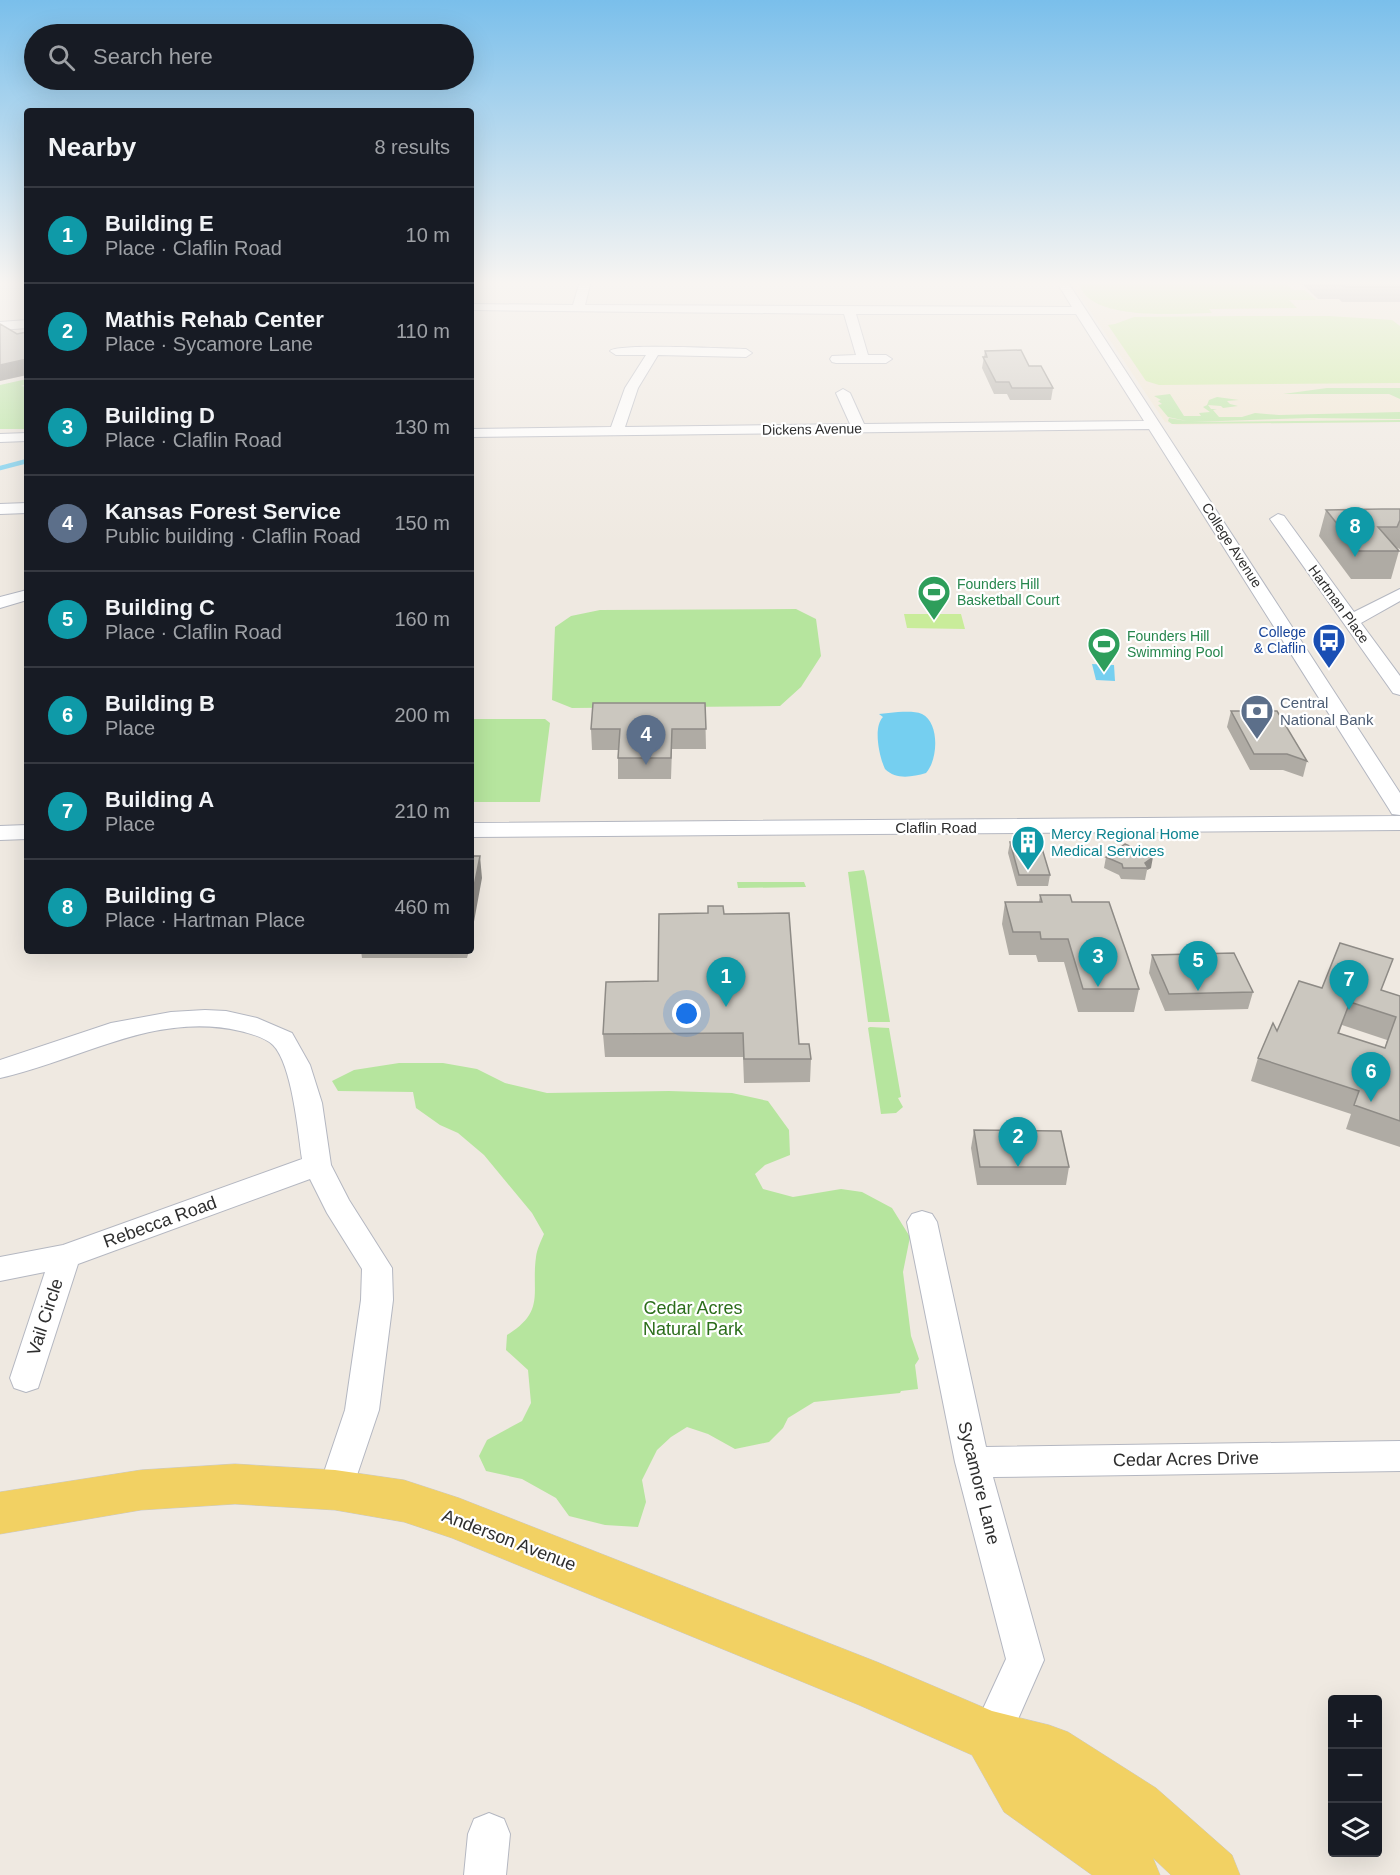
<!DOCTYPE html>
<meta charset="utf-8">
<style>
body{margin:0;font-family:Arial,sans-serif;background:#242831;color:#f1f3f6}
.controls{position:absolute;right:18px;bottom:18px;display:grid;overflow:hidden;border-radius:6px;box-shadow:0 6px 24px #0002}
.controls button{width:54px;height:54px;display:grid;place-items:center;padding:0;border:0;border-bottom:2px solid #363941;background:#171b24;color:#f1f3f6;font:30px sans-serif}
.you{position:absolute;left:687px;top:1014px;width:21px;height:21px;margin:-15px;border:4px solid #fff;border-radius:50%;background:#1a73e8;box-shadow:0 0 0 9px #1a73e833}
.badge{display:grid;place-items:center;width:39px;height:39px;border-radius:50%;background:#0b8043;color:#fff;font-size:20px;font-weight:700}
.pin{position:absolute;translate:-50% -50px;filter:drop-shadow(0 2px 3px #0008)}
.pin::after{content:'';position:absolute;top:32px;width:21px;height:18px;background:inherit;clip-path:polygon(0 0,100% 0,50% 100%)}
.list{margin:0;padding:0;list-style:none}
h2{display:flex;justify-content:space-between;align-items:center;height:78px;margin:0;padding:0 24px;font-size:26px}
h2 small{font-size:20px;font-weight:400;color:#9ea1a6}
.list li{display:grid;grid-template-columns:39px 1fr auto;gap:18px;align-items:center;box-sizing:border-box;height:96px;padding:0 24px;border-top:2px solid #363941}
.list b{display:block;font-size:22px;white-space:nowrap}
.list p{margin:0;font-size:20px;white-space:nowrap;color:#9ea1a6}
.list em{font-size:20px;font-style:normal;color:#9ea1a6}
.icon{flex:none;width:33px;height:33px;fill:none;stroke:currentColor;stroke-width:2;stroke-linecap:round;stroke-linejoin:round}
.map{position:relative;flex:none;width:1400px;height:1875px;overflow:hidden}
.search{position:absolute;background:#171b24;box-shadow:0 6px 24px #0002;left:24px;top:24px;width:450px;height:66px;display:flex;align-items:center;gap:15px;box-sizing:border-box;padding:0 21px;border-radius:33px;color:#9ea1a6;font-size:22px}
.panel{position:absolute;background:#171b24;box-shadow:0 6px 24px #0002;left:24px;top:108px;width:450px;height:846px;border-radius:6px}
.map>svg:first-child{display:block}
</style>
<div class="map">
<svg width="1400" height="1875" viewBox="0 0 1400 1875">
<rect width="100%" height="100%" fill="#efe9e1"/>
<path fill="#f0e6d1" d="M 1070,281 L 1400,281 L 1400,422 L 1176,425 L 1165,422 Z"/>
<path fill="#b6e59e" d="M 27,379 L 27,384 L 21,386 L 27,387 L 27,429 L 0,429 L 0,385 Z
M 1327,388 L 1400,388 L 1400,399 L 1389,394 L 1283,394 Z
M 1170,394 L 1184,416 L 1201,416 L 1199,413 L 1210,412 L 1203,407 L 1207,405 L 1209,400 L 1217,397 L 1239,400 L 1227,401 L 1230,404 L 1238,406 L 1223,408 L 1221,406 L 1208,405 L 1211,409 L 1217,409 L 1213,410 L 1219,417 L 1242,417 L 1255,413 L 1279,415 L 1400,412 L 1400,419 L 1309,418 L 1192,422 L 1400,420 L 1400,422 L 1172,424 L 1168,421 L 1169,418 L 1187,421 L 1168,417 L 1158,405 L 1162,404 L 1158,401 L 1161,400 L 1154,396 Z
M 796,609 L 816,619 L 821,656 L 801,687 L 780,706 L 572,708 L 552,700 L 555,627 L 571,616 L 600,610 Z
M 471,719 L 545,719 L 550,723 L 540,802 L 471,802 Z
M 864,870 L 866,877 L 890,1022 L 868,1022 L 848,872 Z
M 737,882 L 804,882 L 806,887 L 738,888 Z
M 870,1027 L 889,1028 L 901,1097 L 898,1098 L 903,1107 L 896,1113 L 881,1114 L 868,1028 Z
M 399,1063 L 443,1063 L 477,1069 L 505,1083 L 547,1093 L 669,1091 L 732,1093 L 768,1101 L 789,1130 L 790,1155 L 765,1165 L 755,1174 L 763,1189 L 793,1197 L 841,1189 L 862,1192 L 892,1208 L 910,1237 L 903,1272 L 911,1336 L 919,1359 L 915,1365 L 918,1389 L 901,1391 L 900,1393 L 814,1402 L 788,1418 L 783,1428 L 769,1442 L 735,1449 L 708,1434 L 687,1427 L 671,1437 L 657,1450 L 642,1480 L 646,1502 L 638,1527 L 605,1525 L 569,1516 L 556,1498 L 522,1479 L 486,1471 L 479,1456 L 487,1440 L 522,1421 L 531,1403 L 528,1370 L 506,1350 L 507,1335 C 546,1311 531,1293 536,1257 C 537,1249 541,1241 544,1234 L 532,1213 L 484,1155 L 458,1133 L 440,1125 L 416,1108 L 413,1092 L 338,1091 L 332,1081 L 354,1070 Z"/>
<path fill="#c9ec9a" d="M 1079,281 L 1284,281 L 1293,290 L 1305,290 L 1316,300 L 1289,300 L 1297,308 L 1209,309 L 1212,313 C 1183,313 1084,323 1079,281 Z
M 1241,316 L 1329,316 L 1392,320 L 1400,326 L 1400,383 L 1159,385 L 1146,381 L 1108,325 L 1115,324 L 1134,317 Z
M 904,614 L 961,614 L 965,629 L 907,628 Z"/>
<path fill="#75cff0" d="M 1092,664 L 1114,665 L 1115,681 L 1096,680 Z
M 898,712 C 905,712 915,711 922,714 C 940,723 938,760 926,773 C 912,777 896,780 885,769 C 879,756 873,727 883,717 L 879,714 Z"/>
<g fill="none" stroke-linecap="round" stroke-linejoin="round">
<path stroke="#75cff0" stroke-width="4.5" d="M 0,468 L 27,461"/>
<defs>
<path id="minor" d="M 580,281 L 591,281 L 585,305 L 1072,307 L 1056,281 L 1067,281 L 1400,793 L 1400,815 L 1392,814 L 1389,809 L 1149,429 L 471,437 L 471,429 L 611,427 L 625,388 L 646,355 L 616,355 L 610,351 C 618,343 726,349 746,349 L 752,353 L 746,357 L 658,355 L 638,388 L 625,427 L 850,424 L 836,393 L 843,389 L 850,393 L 864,424 L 1144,421 L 1076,314 L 856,314 L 868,355 L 886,355 L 892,359 L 886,363 L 836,363 L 832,362 L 830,359 L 832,356 L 856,355 L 844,314 L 471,310 L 471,304 L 573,305 Z
M 27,320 L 27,328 L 0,330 L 0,322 Z
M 27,433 L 27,441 L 0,442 L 0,434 Z
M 27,503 L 27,513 L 0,514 L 0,504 Z
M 1278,514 L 1284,516 L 1354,612 L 1400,589 L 1400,601 L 1361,623 L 1400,676 L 1400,695 L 1393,693 L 1270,519 Z
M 27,590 L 27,600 L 0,608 L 0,597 Z
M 1400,816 L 1400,830 L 471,837 L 471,823 Z
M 27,825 L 27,839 L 0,840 L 0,826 Z
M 205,1010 L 226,1011 L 257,1018 L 292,1033 L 310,1065 L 322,1103 L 331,1165 L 349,1200 L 392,1268 L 393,1300 L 379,1410 L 352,1490 L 347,1501 L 335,1506 L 323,1501 L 318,1490 L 345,1410 L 361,1300 L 362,1269 L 327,1213 L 310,1179 L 78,1264 L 38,1388 L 26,1392 L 14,1388 L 10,1378 L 45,1272 L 0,1281 L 0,1257 L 63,1245 L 302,1159 C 298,1132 292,1064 273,1045 C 266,1038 249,1033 240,1031 C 155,1011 79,1061 0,1078 L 0,1060 L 111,1023 L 171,1012 Z
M 922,1211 L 932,1214 L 937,1222 L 986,1447 L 1400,1441 L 1400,1471 L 993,1477 L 1044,1660 L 1004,1751 L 990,1757 L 976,1751 L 970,1737 L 1006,1659 L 955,1462 L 907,1222 L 912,1214 Z
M 489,1813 L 504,1819 L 510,1834 L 506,1875 L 464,1875 L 468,1834 L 474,1819 Z"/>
<path id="major" d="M 235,1464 L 335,1470 L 404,1480 L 459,1498 L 877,1662 L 992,1711 L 1049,1725 L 1068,1732 L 1156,1788 L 1232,1855 L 1240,1875 L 1171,1875 L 1153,1858 L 1160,1875 L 1092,1875 L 1004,1812 L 972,1755 L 859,1705 L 452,1538 L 404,1522 L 335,1510 L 235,1504 L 141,1510 L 0,1534 L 0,1492 L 141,1470 Z"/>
</defs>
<use href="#minor" stroke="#b4b7c1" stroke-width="2"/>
<use href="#major" stroke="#c9c9c9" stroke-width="1"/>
<use href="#minor" fill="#fff" fill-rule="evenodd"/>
<use href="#major" fill="#f2d163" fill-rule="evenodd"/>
</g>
<path fill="#afaba4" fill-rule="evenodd" d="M 1299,281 L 1400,281 L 1400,302 L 1342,302 L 1339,299 L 1318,299 Z
M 985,351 L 1029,366 L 1053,388 L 1051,400 L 1010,400 L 1007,394 L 994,394 L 982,368 Z
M 1400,509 L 1400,549 L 1395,547 L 1399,551 L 1391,579 L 1351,579 L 1319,536 L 1326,510 Z
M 705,703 L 706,749 L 672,749 L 671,779 L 618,779 L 618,750 L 592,750 L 591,729 Z
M 1231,711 L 1307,761 L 1303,777 L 1283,770 L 1250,770 L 1227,727 Z
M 1010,842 L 1028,845 L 1050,875 L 1048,886 L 1017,886 L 1008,853 Z
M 1106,857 L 1151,868 L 1147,870 L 1145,880 L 1121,879 L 1119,875 L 1104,868 Z
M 1040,895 L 1072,902 L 1139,989 L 1134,1012 L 1078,1012 L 1064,962 L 1038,962 L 1036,955 L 1009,955 L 1002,924 L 1005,902 L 1039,902 Z
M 724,914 L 799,1044 L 811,1059 L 810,1082 L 744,1083 L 743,1057 L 605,1057 L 603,1034 L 658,981 Z
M 361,951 L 469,951 L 467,958 L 362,958 Z
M 1152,955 L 1253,992 L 1248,1009 L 1165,1011 L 1149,973 Z
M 1381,990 L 1400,996 L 1400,1147 L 1346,1129 L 1351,1114 L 1251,1081 L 1258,1058 L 1277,1031 ZM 1342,1025 L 1387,1040 L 1385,1048 L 1339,1034 Z
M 974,1130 L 1069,1167 L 1066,1185 L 977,1185 L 971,1148 Z"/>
<path fill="#8e8b86" d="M 27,359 L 27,375 L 0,381 L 0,365 Z
M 480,856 L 482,878 L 471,938 L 471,902 Z
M 1153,857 L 1151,868 L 1147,870 L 1148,868 L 1145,863 Z"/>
<path fill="#cbc7bf" stroke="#8e8b86" stroke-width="1.5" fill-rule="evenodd" d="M 1319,281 L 1400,281 L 1400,287 L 1346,287 L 1343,284 L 1321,284 Z
M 0,324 L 17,334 L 27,332 L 27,359 L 0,365 Z
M 1021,350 L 1029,366 L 1041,366 L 1053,388 L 1012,388 L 1009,382 L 996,382 L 983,357 L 987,357 L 985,351 Z
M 1382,509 L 1400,509 L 1400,520 L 1397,527 L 1378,527 L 1399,551 L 1359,551 L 1326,510 Z
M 593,703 L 705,703 L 706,729 L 672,729 L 671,758 L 618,758 L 620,729 L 591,729 Z
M 1231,711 L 1277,711 L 1307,761 L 1287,754 L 1254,754 Z
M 1010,842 L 1028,842 L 1028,845 L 1041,845 L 1050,875 L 1019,875 Z
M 1125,844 L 1153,857 L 1145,863 L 1148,868 L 1123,868 L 1122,864 L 1106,857 Z
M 471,856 L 480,856 L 471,902 Z
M 1040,895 L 1070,895 L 1072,902 L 1109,902 L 1139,989 L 1083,989 L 1068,939 L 1041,939 L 1040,932 L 1013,932 L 1005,902 L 1042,902 Z
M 708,906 L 723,906 L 724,914 L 789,913 L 799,1044 L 809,1044 L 811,1059 L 744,1059 L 743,1033 L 603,1034 L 606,982 L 658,981 L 659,914 L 708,913 Z
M 1340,943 L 1393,959 L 1381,990 L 1400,996 L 1400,1121 L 1354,1105 L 1359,1091 L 1258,1058 L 1273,1023 L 1277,1031 L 1299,981 L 1322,988 ZM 1350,1002 L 1396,1017 L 1385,1048 L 1338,1033 Z
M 1234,953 L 1253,992 L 1169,994 L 1152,955 Z
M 974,1130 L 1061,1131 L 1069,1167 L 980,1167 Z"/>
<linearGradient id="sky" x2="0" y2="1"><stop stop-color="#7abfeb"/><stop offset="0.52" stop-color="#f8f5f2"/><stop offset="1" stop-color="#f8f5f2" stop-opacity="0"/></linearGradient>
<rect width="1400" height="544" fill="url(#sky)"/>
<defs>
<symbol id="stadium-pin" viewBox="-11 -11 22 30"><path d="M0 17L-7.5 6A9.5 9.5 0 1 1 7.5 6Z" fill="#2e9e5b" stroke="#fff"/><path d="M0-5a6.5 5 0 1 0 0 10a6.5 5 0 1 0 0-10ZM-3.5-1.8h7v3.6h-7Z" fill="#fff"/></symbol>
<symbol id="bus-pin" viewBox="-11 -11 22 30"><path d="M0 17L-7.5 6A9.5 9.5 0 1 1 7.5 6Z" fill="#1a4fb4" stroke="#fff"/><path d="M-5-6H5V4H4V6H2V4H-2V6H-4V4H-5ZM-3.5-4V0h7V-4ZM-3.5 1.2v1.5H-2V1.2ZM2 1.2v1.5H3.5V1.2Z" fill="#fff"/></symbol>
<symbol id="bank-pin" viewBox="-11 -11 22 30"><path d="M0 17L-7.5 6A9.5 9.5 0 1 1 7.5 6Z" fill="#5c6f8a" stroke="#fff"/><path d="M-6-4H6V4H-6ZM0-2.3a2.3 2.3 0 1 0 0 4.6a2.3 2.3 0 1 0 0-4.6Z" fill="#fff"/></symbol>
<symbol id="building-pin" viewBox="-11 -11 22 30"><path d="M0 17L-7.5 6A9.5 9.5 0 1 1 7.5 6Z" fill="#0f9aa8" stroke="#fff"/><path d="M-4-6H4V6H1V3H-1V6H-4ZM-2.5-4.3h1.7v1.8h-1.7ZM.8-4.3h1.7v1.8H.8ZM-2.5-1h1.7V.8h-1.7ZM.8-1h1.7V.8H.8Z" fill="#fff"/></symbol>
</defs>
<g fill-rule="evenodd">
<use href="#stadium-pin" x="915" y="573" width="38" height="52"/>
<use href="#bus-pin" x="1310" y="621" width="38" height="52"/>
<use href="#stadium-pin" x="1085" y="625" width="38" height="52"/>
<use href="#bank-pin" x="1238" y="692" width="38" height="52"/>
<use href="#building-pin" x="1009" y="823" width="38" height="52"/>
</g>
<g text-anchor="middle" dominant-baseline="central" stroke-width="4.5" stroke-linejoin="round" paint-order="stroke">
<g font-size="14" fill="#2e2e2e" stroke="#fff">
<text transform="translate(812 429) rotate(-1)">Dickens Avenue</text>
<text transform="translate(1232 545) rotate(57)">College Avenue</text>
<text transform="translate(1339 604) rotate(54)">Hartman Place</text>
</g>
<g font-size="14" fill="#27864d" stroke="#fff" text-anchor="start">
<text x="957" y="584">Founders Hill<tspan x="957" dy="16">Basketball Court</tspan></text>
<text x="1127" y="636">Founders Hill<tspan x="1127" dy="16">Swimming Pool</tspan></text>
</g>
<g font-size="14" fill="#164399" stroke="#fff" text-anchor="end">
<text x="1306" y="632">College<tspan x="1306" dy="16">&amp; Claflin</tspan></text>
</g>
<g font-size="15" fill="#4e5e75" stroke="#fff" text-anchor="start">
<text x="1280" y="702">Central<tspan x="1280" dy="17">National Bank</tspan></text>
</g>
<g font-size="15" fill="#2e2e2e" stroke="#fff">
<text x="936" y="827">Claflin Road</text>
</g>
<g font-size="15" fill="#0d838f" stroke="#fff" text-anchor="start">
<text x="1051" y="833">Mercy Regional Home<tspan x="1051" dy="17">Medical Services</tspan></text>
</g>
<g font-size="18" fill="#2e2e2e" stroke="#fff">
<text transform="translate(160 1222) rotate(-20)">Rebecca Road</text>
<text transform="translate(45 1317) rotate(-72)">Vail Circle</text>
<text transform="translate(1186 1459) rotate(-1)">Cedar Acres Drive</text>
<text transform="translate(979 1483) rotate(76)">Sycamore Lane</text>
<text transform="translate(509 1540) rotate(21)">Anderson Avenue</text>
</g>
<g font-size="18" fill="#2c6e1b" stroke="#fff">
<text x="693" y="1308">Cedar Acres<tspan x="693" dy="21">Natural Park</tspan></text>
</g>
</g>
</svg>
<div class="controls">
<button>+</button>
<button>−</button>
<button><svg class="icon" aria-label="layers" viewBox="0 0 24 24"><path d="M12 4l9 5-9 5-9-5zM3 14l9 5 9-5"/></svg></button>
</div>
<div class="you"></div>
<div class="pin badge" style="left:726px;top:1007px;background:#0f9aa8">1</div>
<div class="pin badge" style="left:1018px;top:1167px;background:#0f9aa8">2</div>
<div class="pin badge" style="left:1098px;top:987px;background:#0f9aa8">3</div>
<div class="pin badge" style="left:646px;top:765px;background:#5c6f8a">4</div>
<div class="pin badge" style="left:1198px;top:991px;background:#0f9aa8">5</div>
<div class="pin badge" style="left:1371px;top:1102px;background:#0f9aa8">6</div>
<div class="pin badge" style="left:1349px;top:1010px;background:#0f9aa8">7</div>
<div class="pin badge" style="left:1355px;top:557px;background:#0f9aa8">8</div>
<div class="search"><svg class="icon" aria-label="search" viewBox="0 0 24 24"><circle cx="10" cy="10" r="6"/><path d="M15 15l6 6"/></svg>Search here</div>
<section class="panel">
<h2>Nearby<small>8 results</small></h2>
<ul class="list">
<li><span class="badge" style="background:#0f9aa8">1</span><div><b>Building E</b><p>Place · Claflin Road</p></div><em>10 m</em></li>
<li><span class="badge" style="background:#0f9aa8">2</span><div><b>Mathis Rehab Center</b><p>Place · Sycamore Lane</p></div><em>110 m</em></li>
<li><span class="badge" style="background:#0f9aa8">3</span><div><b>Building D</b><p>Place · Claflin Road</p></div><em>130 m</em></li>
<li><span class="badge" style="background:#5c6f8a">4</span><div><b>Kansas Forest Service</b><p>Public building · Claflin Road</p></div><em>150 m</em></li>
<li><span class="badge" style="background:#0f9aa8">5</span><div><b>Building C</b><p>Place · Claflin Road</p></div><em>160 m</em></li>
<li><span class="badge" style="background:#0f9aa8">6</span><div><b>Building B</b><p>Place</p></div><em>200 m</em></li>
<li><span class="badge" style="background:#0f9aa8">7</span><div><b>Building A</b><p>Place</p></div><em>210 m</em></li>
<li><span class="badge" style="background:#0f9aa8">8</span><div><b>Building G</b><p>Place · Hartman Place</p></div><em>460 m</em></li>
</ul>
</section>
</div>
